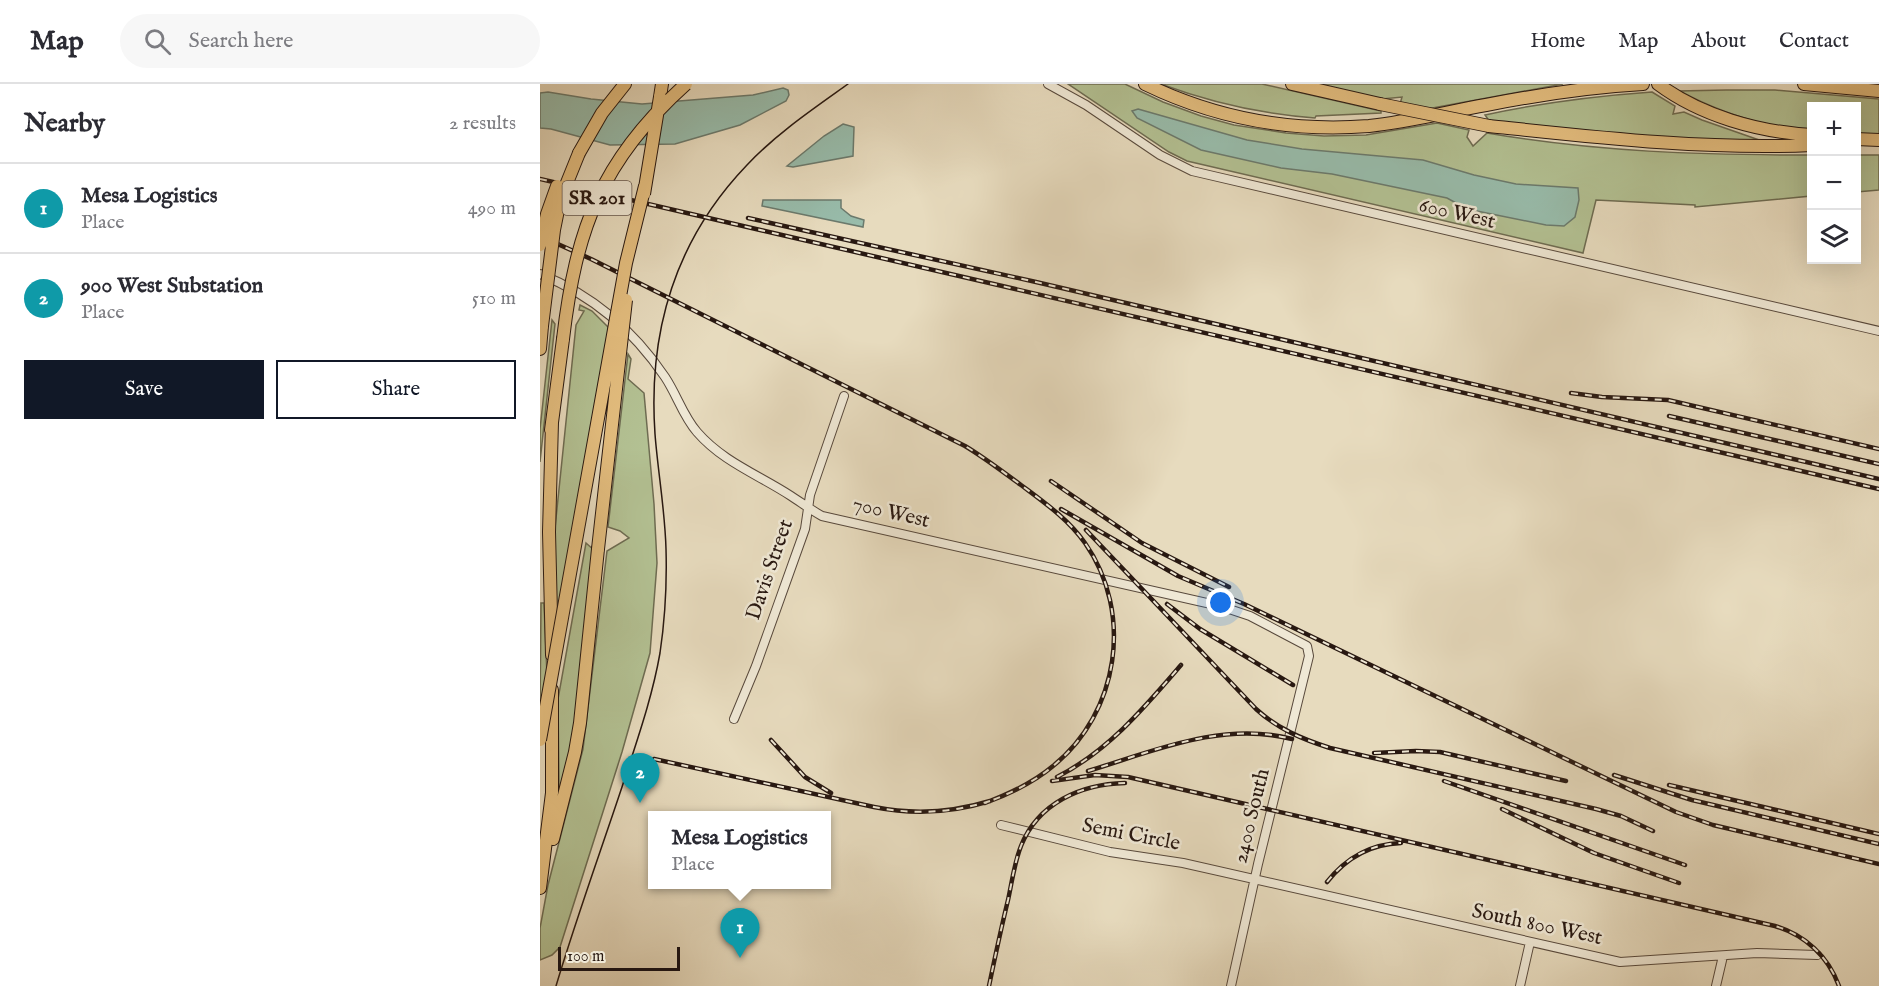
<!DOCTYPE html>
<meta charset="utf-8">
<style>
body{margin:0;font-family:"IM FELL English",serif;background:#f7f7f7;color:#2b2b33}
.controls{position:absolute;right:18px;top:18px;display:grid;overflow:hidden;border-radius:0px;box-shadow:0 6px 24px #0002}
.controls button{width:54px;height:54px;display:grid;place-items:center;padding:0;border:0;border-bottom:2px solid #e1e1e2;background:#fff;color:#2b2b33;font:30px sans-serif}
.scale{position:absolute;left:18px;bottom:15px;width:122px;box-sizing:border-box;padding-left:6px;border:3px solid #281811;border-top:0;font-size:16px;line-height:21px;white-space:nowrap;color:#281811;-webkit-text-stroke:4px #efe8d5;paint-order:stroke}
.you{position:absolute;left:681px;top:519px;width:21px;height:21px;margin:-15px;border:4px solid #fff;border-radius:50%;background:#1a73e8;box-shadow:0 0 0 9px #1a73e833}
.badge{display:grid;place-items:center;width:39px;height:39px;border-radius:50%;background:#111827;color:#fff;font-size:20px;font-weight:700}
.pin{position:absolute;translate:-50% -50px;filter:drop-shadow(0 2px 3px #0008)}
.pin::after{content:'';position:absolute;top:32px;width:21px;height:18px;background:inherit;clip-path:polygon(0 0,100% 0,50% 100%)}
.popup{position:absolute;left:108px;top:727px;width:183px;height:78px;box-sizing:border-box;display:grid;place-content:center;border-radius:0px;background:#fff;filter:drop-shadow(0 2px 4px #0005);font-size:20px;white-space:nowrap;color:#7c7c81}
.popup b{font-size:22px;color:#2b2b33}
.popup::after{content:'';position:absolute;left:50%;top:100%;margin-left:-12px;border:12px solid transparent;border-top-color:#fff}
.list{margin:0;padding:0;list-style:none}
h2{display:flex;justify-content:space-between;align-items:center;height:78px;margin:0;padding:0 24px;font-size:26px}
h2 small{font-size:20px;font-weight:400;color:#7c7c81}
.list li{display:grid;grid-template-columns:39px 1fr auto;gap:18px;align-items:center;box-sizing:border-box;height:90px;padding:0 24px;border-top:2px solid #e1e1e2}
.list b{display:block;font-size:22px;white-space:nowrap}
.list p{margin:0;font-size:20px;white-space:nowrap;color:#7c7c81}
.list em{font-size:20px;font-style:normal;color:#7c7c81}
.actions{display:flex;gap:12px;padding:18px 24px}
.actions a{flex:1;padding:14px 0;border:2px solid #111827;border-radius:0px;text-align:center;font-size:21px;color:#111827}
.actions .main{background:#111827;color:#fff}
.icon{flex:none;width:33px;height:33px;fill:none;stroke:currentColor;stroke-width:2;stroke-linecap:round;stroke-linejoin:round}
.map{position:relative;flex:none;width:1339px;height:902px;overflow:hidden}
header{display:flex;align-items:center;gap:36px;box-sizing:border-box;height:84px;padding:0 30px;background:#fff;border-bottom:2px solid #e1e1e2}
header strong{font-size:28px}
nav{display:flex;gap:33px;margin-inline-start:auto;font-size:21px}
.search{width:420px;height:54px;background:#f7f7f7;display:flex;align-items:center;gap:15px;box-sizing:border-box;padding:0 21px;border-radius:33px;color:#7c7c81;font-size:22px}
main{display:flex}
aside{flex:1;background:#fff}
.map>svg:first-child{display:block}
</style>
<header>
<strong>Map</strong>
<div class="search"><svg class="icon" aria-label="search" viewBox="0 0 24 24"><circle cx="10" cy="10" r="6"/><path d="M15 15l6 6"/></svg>Search here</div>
<nav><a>Home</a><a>Map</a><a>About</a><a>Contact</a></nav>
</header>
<main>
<aside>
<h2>Nearby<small>2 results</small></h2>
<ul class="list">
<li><span class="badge" style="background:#0f9aa8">1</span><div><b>Mesa Logistics</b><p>Place</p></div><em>490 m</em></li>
<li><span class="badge" style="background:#0f9aa8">2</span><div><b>900 West Substation</b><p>Place</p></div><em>510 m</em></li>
</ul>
<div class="actions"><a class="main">Save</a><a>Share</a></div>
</aside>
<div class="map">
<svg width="1339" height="902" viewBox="0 0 1339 902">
<rect width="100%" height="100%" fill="#e7dbbe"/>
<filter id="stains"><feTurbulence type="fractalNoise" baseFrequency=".00333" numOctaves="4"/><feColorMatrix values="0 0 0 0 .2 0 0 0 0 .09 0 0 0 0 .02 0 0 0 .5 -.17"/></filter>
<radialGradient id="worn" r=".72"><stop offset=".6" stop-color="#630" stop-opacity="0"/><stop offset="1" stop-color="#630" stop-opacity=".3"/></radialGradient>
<path fill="#b3c193" stroke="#6e6c52" stroke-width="1.5" d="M 528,0 L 585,0 L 623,18 L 661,32 L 694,41 L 746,49 L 784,52 L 826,51 L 897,39 L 929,46 L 927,53 L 933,62 L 947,49 C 1057,68 1160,71 1271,71 L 1271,112 L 1155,123 L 1155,121 L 1056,116 L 1043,169 L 647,77 L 629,68 Z
M 621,0 L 722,0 L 841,27 L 841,29 L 776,32 L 775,34 C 721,30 672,19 621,0 Z
M 773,0 L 1023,0 L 887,25 L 860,20 L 862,13 L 842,15 Z
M 1186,6 L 1235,6 L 1339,15 L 1339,50 L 1317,51 L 1316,22 L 1272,22 L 1271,50 C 1225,42 1181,30 1140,7 Z
M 1112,8 L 1135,22 L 1133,30 L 1144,28 L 1162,36 L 1222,57 L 1102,57 L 950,38 L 945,31 C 1000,19 1056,12 1112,8 Z
M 1317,71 L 1339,71 L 1339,106 L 1317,108 Z
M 40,221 L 52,227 L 69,244 L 16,541 L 15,444 L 36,241 L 44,227 L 39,226 Z
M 12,236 L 15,240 L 0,378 L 0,345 Z
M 88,270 L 91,275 L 88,295 L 104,309 L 114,420 L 117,479 L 110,569 L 82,668 L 20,863 L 12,871 L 0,876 L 0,844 L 8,801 L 43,665 L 67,467 L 89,454 L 80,447 L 68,443 Z
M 46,459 L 55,467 L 37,630 L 22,704 L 19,704 L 18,615 Z
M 1,519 L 4,519 L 7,592 L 0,630 Z"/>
<path fill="#98bcab" stroke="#6b7a6d" stroke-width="1.5" d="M 243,4 L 248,6 L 249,11 L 246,17 L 200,41 L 135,60 L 70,61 L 11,45 L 0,44 L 0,9 L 8,8 L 51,15 L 102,20 L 213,11 Z
M 598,25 L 707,56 L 762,65 L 883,76 L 934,91 L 976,100 L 1038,104 L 1039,116 L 1035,133 L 1024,142 L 1006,141 L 927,125 L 907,114 L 792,90 L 741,84 L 661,66 L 597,34 L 592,27 Z
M 303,40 L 314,43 L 313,72 L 253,83 L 247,82 L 284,52 Z
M 223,116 L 301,116 L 301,124 L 311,132 L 324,136 L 323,143 L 222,122 Z"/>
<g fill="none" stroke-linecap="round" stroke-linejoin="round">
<defs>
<path id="minor" d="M 508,0 L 546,21 L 620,71 L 652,87 L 1339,247
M 0,190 C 52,211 94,247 125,293 C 137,311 143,332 157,348 C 183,378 219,391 251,412 C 262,419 271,426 282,432 L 680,522 L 710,532 L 767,562 L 769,572 L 718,780 L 691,902
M 194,635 L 216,582 L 265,445 L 270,411 L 304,312
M 461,741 L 570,768 L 643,779 L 1080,878 L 1217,869 L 1277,871
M 980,902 L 990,858
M 1176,902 L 1183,872"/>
<path id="highway" d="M 605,0 C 675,34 752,48 829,42 C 868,38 907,28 946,21 C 997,11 1050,3 1103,0
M 752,0 L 840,20
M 1118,0 C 1161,32 1218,48 1272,51
M 1264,0 L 1339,7
M 120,13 L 122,0
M 949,42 C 1054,53 1166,66 1272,61
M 1316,55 L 1339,56
M 39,69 L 62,29 L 85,0
M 0,265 L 2,242
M 12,338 L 9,448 L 12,571
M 11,346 L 23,255
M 13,755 L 35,668 L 40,639 L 58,465
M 0,804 L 12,709 L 12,606"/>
</defs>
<use href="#minor" stroke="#58493c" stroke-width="10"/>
<use href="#highway" stroke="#281811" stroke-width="14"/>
<use href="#minor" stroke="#efe8d5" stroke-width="8"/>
<use href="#highway" stroke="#e4be7f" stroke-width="12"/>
<path stroke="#281811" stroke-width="1.5" d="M 16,902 C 36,835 60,769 82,703 C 96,659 112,615 120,569 C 125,535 127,499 126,465 C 125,426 118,389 115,350 C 108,249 135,156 207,81 C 236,50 273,25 308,0"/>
<defs>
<path id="rail" d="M 0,95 L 1339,405
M 208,134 L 496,198 L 1339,395
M 0,152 L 51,175 L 425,362 C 445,374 463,388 481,401 C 505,419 528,435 545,459 C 594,529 579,629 513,682 C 493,699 469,710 445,719
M 1031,309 L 1062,313 L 1128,316 L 1339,365
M 1129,332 L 1339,380
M 511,397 L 602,459 L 689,503
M 521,425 L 638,492 L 704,520 L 1136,728 L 1173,741 L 1339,780
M 546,446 L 716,625 C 738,645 762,655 790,664 L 1056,725 L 1081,732 L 1113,747
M 627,520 L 660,545 L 753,601
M 231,656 L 265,693 L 291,709
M 834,669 L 876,667 L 900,668 L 1026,697
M 114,675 L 334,723 C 374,731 411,729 450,717
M 548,687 C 614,667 682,637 752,655
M 1074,691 L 1152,716 L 1339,760
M 517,693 C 568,667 604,624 641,581
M 512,697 L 555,691 L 588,693 L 1235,842 C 1265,851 1288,872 1299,902
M 904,697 L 1145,781
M 1129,701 L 1339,750
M 962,725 L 1054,769 L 1139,799
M 787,798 C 806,774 830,760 861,759
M 449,902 C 455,873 461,845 468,816 C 472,798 474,780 481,762 C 498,719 541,700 585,699"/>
</defs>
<use href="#rail" stroke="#281811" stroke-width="4.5"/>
<use href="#rail" stroke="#efe8d5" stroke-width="2" stroke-dasharray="7" stroke-linecap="butt"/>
<defs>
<path id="highway-bridge" d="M 840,20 L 949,42
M 104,110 L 120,13
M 0,161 L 7,130 L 17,102
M 2,242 L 14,146 L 20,116 L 39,69
M 23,255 C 36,145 61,76 146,0
M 58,465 L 86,216
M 0,656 L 86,179 L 105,102"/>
</defs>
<use href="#highway-bridge" stroke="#281811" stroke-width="14" stroke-linecap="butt"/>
<use href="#highway-bridge" stroke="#e4be7f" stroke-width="12"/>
</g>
<g text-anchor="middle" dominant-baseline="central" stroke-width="5" stroke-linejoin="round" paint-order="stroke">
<rect fill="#efe8d5" stroke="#64564c" stroke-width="1.5" x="22.5" y="97" width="69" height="34" rx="4.5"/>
<g font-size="20" font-weight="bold" fill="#281811">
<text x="57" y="114">SR 201</text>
</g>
<g font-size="21" fill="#281811" stroke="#efe8d5">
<text transform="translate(917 130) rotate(13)">600 West</text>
<text transform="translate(351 429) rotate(13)">700 West</text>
<text transform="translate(230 486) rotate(-71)">Davis Street</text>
<text transform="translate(712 732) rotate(-76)">2400 South</text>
<text transform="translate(591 751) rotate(11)">Semi Circle</text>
<text transform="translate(997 841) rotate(12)">South 800 West</text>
</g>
</g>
<rect width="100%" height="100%" filter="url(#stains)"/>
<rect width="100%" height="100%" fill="url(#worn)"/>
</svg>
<div class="controls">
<button>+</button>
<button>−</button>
<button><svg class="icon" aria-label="layers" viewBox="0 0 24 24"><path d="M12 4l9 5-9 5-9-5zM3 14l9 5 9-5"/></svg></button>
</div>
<div class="scale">100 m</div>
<div class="you"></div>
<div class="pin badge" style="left:200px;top:874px;background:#0f9aa8">1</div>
<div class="popup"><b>Mesa Logistics</b>Place</div>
<div class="pin badge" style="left:100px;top:719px;background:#0f9aa8">2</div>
</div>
</main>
